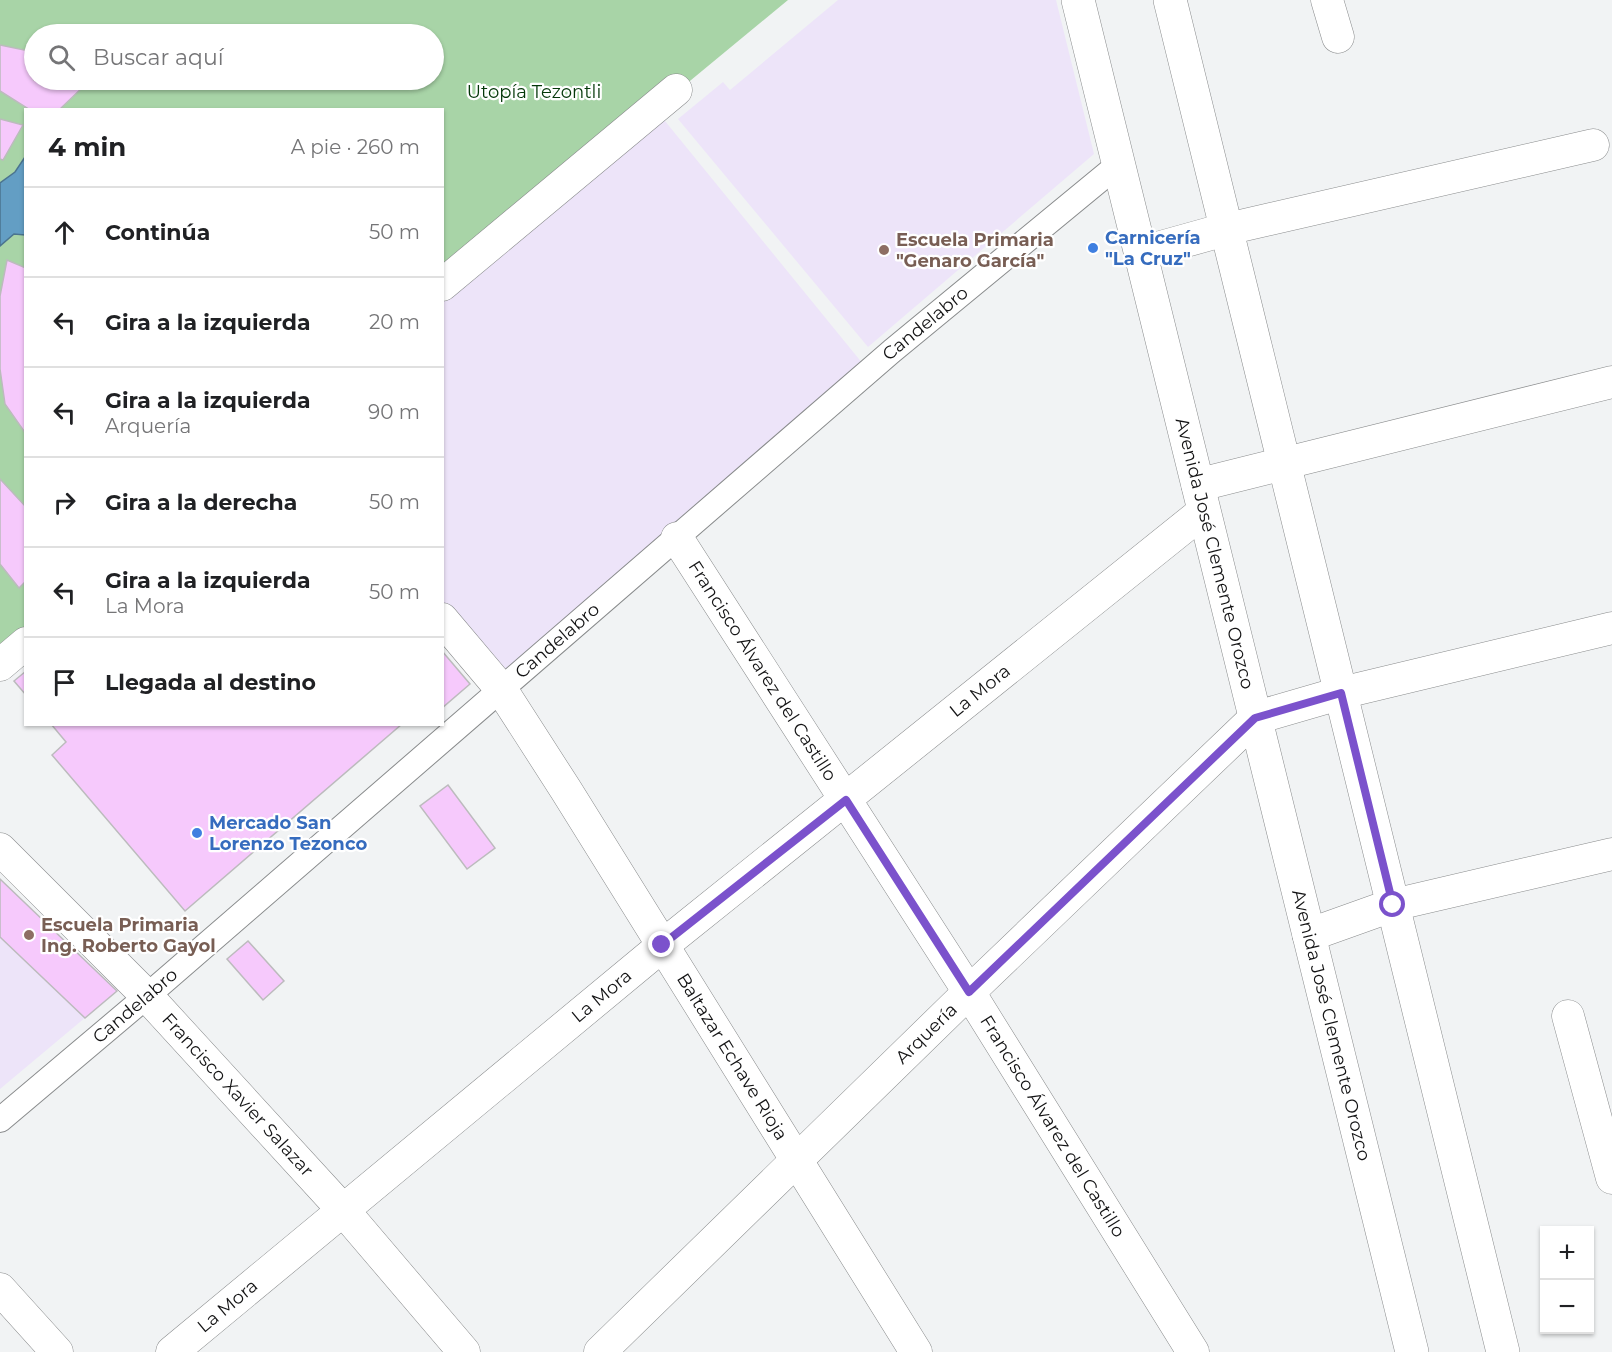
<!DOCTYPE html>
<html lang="es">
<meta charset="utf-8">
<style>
body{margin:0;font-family:Montserrat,sans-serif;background:#f2f2f2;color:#202124}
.controls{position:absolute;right:18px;bottom:18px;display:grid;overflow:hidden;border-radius:0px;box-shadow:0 2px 4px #0004}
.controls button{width:54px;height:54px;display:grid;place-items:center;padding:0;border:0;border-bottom:2px solid #e0e0e0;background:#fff;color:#202124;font:30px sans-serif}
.stop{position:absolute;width:18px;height:18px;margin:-14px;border:4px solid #7b52cc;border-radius:50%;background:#fff}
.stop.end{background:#7b52cc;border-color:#fff;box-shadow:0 2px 6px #0008}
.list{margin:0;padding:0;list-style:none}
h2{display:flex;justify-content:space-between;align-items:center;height:78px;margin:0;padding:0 24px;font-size:26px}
h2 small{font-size:20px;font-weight:400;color:#757577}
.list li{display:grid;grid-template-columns:39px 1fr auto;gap:18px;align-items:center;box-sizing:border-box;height:90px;padding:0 24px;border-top:2px solid #e0e0e0}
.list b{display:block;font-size:22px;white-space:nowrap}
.list p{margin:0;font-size:20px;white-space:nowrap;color:#757577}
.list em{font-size:20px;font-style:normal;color:#757577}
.icon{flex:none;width:33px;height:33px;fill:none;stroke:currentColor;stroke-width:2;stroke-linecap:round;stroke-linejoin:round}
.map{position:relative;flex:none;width:1612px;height:1352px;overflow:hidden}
.search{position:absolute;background:#fff;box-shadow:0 2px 4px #0004;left:24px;top:24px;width:420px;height:66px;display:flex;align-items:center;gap:15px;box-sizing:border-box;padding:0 21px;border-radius:33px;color:#757577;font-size:22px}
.panel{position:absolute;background:#fff;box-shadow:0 2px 4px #0004;left:24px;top:108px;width:420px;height:618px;border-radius:0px}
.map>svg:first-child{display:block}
</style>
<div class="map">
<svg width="1612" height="1352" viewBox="0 0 1612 1352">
<rect width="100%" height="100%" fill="#f1f3f4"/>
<path fill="#ede4f9" d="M 838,0 L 1056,0 L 1094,154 L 868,347 L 678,119 L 723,82 L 730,90 Z
M 656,110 L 863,364 L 493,680 L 443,618 L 442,287 Z
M 0,879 L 117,991 L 0,1089 Z"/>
<path fill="#a8d4a7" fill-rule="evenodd" d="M 0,0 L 788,0 L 443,285 L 442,110 L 26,110 L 26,629 L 0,650 ZM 34,34 L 434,34 L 434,80 L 34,80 Z"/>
<path fill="#639ec4" stroke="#4b748f" stroke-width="1.5" d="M 25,157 L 25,235 L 14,234 L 0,246 L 0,183 L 15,172 Z"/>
<path fill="#f6c9fc" stroke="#bcbbbd" stroke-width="1.5" d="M 0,45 L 34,52 L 34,80 L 77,80 L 85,85 L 59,110 L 30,110 L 0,91 Z
M 0,119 L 23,125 L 3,160 L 0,159 Z
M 7,260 L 26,268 L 26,434 L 5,404 L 0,369 L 0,296 Z
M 0,479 L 26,507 L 26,581 L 19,588 L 0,564 Z
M 442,651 L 470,684 L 442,708 Z
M 26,671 L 26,695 L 14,681 Z
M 51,724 L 402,724 L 185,911 L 52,755 L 66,742 Z
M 448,785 L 495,848 L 467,869 L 420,806 Z
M 0,879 L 117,991 L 85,1018 L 0,937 Z
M 248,941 L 284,981 L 263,1000 L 227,959 Z"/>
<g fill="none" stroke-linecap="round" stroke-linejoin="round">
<defs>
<g id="pedestrian">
<path id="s1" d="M 0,1120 L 147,996 L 892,351 L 1119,164"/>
</g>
<g id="minor">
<path d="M 1327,0 L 1338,37"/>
<path d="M 1227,229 L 1593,145"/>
<path d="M 442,285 L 676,90"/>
<path d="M 1286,463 L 1612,382"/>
<path id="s2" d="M 677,538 L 969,992 L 1193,1352"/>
<path id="s3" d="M 442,619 L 501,689 L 566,790 L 916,1352"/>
<path d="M 0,665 L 26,643"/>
<path d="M 1341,693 L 1612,628"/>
<path id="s4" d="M 0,849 L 147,996 L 343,1210 L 464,1352"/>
<path d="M 1393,905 L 1612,854"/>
<path d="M 1568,1016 L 1612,1178"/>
<path d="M 0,1289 L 57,1352"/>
<path id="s5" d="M 172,1352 L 662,946 L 1204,511"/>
<path id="s6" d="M 600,1352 L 969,992 L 1255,718"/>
</g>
<g id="tertiary">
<path id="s7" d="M 1078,0 L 1412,1352"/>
<path d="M 1170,0 L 1503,1352"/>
<path d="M 1141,253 L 1227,229"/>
<path d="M 1198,485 L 1286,463"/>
<path d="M 1255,718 L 1341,693"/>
<path d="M 1309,935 L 1393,905"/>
</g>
</defs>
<use href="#pedestrian" stroke="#898b8c" stroke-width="26"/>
<use href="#minor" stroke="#898b8c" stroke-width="33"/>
<use href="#tertiary" stroke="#898b8c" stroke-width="34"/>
<use href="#pedestrian" stroke="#fff" stroke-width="24"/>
<use href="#minor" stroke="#fff" stroke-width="32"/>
<use href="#tertiary" stroke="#fff" stroke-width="33"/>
</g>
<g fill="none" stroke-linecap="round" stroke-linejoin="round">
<path stroke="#7b52cc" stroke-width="8" d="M 662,945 L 846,800 L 969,992 L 1255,718 L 1341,693 L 1393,905"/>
</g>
<g fill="#3f7fe0" stroke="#fff" stroke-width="2">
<circle cx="1093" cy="248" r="6"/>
<circle cx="197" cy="833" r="6"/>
</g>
<g fill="#8d6e63" stroke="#fff" stroke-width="2">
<circle cx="884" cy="250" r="6"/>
<circle cx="29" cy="935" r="6"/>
</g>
<g text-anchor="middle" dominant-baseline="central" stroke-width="4.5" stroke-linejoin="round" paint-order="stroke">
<g font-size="18" fill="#033708" stroke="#fff">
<text x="534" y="92">Utopía Tezontli</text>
</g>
<g font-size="18" font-weight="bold" fill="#366cbe" stroke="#fff" text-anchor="start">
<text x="1105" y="238">Carnicería<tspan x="1105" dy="21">"La Cruz"</tspan></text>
<text x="209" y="823">Mercado San<tspan x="209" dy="21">Lorenzo Tezonco</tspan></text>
</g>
<g font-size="18" font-weight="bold" fill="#785e54" stroke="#fff" text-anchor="start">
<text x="896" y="240">Escuela Primaria<tspan x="896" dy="21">"Genaro García"</tspan></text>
<text x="41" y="925">Escuela Primaria<tspan x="41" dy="21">Ing. Roberto Gayol</tspan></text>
</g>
<g font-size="18" fill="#131314" stroke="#fff">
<text stroke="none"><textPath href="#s1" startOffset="1221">Candelabro</textPath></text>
<text stroke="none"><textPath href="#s7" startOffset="570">Avenida José Clemente Orozco</textPath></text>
<text stroke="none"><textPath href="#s1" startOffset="735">Candelabro</textPath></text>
<text stroke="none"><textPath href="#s2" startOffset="158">Francisco Álvarez del Castillo</textPath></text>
<text stroke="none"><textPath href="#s5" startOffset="1044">La Mora</textPath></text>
<text stroke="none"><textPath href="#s5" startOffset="558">La Mora</textPath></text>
<text stroke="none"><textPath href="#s1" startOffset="177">Candelabro</textPath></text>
<text stroke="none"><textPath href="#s7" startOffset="1056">Avenida José Clemente Orozco</textPath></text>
<text stroke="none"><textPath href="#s6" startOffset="456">Arquería</textPath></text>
<text stroke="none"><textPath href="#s3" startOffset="526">Baltazar Echave Rioja</textPath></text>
<text stroke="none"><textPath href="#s4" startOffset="342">Francisco Xavier Salazar</textPath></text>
<text stroke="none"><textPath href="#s2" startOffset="698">Francisco Álvarez del Castillo</textPath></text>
<text stroke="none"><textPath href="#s5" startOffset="72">La Mora</textPath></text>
</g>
</g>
</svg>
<div class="controls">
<button>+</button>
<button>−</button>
</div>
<div class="stop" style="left:1393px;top:905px"></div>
<div class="stop end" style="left:662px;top:945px"></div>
<div class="search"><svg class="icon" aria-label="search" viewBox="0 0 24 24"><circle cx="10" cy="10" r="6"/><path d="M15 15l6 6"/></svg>Buscar aquí</div>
<section class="panel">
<h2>4 min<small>A pie · 260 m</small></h2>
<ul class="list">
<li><svg class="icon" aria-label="ahead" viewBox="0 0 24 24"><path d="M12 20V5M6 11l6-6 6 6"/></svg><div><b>Continúa</b></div><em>50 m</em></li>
<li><svg class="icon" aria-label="left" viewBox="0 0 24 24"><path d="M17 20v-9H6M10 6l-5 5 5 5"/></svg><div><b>Gira a la izquierda</b></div><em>20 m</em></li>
<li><svg class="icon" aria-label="left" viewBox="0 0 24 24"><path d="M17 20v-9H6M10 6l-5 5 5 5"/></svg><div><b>Gira a la izquierda</b><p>Arquería</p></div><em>90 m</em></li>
<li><svg class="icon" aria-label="right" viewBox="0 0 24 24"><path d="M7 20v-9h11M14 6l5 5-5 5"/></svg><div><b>Gira a la derecha</b></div><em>50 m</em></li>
<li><svg class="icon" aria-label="left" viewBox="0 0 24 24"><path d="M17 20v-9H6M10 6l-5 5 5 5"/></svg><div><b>Gira a la izquierda</b><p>La Mora</p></div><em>50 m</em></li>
<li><svg class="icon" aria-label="arrive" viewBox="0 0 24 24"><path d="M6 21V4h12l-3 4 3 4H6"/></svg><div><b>Llegada al destino</b></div></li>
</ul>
</section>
</div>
